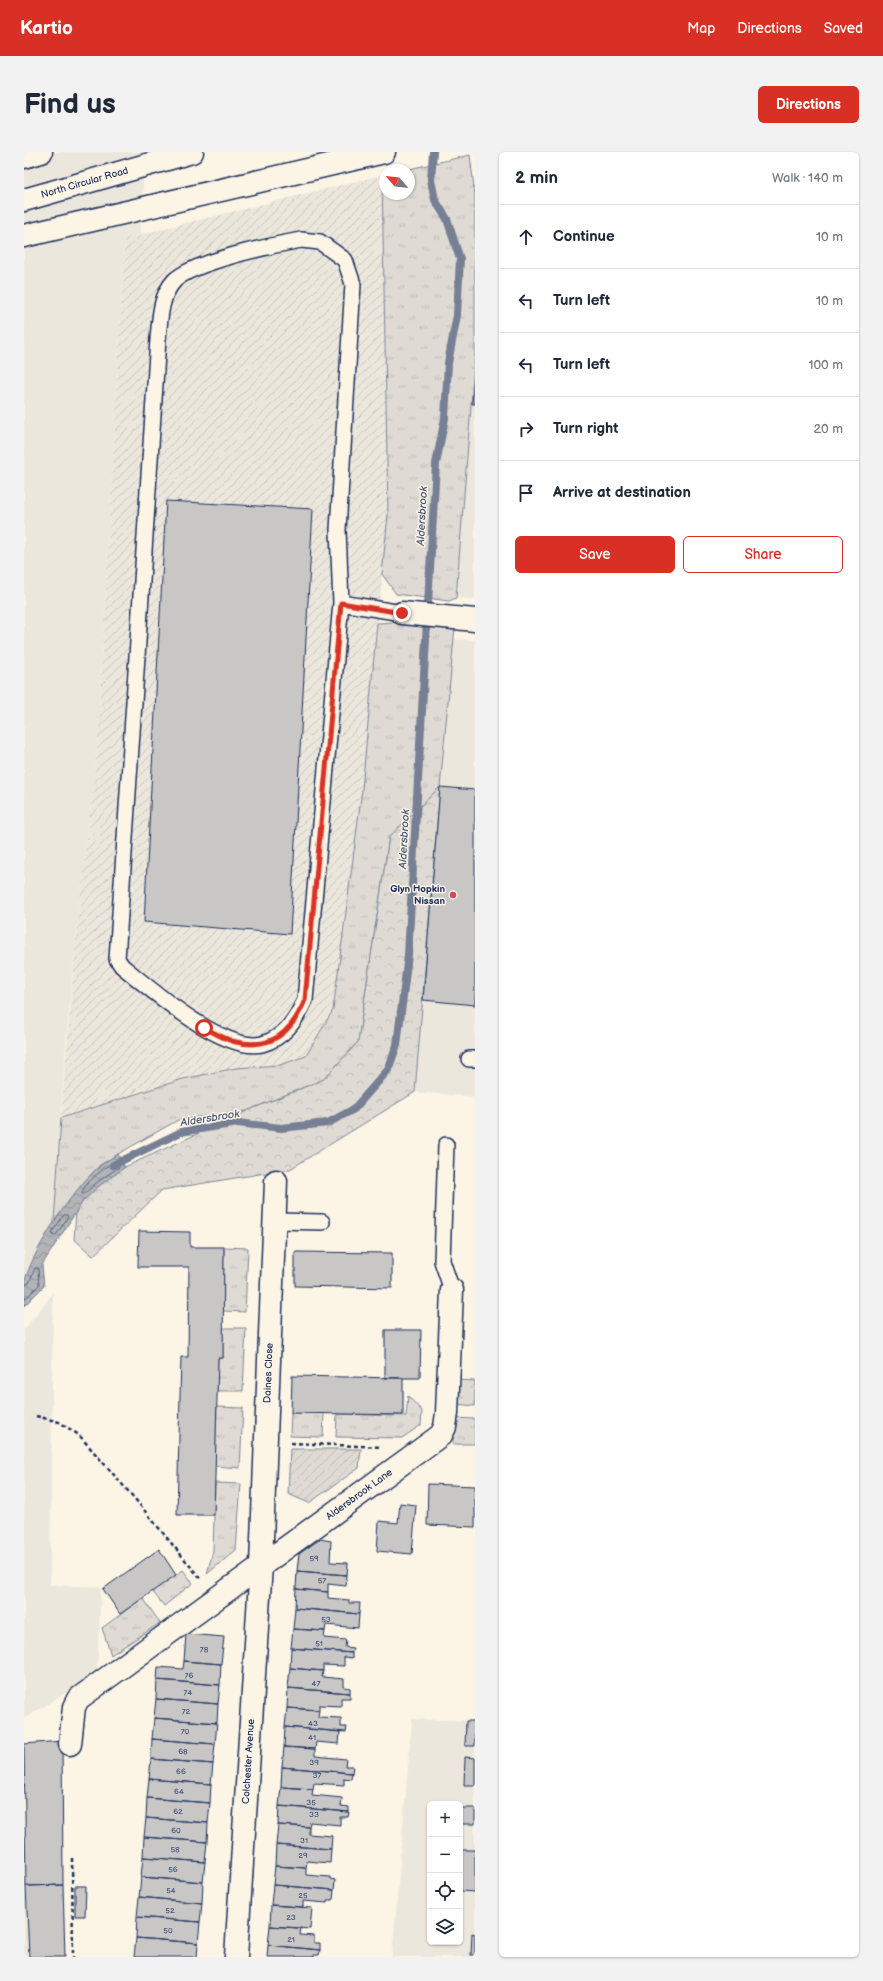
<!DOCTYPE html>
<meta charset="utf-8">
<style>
body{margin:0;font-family:"Balsamiq Sans",sans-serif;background:#f2f2f3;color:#1f2937}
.controls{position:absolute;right:12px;bottom:12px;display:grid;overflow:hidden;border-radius:6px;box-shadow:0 1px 3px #0004}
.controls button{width:36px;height:36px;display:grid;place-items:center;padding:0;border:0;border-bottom:1px solid #e0e1e3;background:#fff;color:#1f2937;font:20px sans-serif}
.compass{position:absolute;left:355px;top:12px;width:36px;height:36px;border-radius:50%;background:#fff;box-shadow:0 1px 3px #0004;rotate:298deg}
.stop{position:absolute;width:12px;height:12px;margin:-9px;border:3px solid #d93025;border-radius:50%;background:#fff}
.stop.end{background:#d93025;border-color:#fff;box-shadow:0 1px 4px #0008}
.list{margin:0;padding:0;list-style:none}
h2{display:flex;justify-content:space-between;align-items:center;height:52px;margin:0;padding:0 16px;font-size:17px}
h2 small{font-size:13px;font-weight:400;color:#747a83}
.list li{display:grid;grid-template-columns:26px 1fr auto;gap:12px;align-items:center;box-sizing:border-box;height:64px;padding:0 16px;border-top:1px solid #e0e1e3}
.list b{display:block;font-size:15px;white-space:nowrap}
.list em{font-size:13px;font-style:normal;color:#747a83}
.actions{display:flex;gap:8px;padding:12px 16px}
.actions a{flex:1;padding:9px 0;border:1px solid #d93025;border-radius:6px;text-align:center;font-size:14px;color:#d93025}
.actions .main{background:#d93025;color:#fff}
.icon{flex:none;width:22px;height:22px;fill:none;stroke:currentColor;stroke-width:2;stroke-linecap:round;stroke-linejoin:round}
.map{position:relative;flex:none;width:451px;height:1805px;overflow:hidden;border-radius:6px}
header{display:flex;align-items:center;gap:24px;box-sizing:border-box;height:56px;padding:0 20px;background:#d93025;color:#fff}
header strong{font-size:19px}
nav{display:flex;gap:22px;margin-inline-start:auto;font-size:14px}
.intro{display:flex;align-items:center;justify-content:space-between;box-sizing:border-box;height:96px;padding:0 24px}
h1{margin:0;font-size:28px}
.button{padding:10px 18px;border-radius:6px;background:#d93025;color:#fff;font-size:14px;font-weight:700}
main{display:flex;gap:24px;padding:0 24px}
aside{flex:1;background:#fff;border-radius:6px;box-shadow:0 1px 3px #0004}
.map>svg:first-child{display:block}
</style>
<header>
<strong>Kartio</strong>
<nav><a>Map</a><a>Directions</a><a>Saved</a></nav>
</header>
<div class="intro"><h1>Find us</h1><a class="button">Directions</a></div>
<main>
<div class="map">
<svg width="451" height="1805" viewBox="0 0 451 1805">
<defs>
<pattern id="industrial-furrows" width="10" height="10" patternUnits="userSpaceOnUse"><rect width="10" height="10" fill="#ece7dc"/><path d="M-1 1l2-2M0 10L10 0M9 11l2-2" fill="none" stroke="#cac6bf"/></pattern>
<pattern id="grass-tufts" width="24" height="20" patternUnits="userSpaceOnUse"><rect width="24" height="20" fill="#dfdbd4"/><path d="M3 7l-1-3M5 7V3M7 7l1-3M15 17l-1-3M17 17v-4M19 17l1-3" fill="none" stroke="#bfbcb8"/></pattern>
<pattern id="forest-crowns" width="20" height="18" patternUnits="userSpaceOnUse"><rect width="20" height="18" fill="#dfdbd4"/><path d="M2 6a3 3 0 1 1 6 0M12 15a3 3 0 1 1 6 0" fill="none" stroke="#bfbcb8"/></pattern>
<pattern id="garden-furrows" width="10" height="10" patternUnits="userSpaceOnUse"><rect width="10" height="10" fill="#dfdbd4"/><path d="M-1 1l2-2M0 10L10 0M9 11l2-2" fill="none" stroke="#bfbcb8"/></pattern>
<pattern id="water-waves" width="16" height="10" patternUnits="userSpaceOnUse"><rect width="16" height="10" fill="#b2b4b8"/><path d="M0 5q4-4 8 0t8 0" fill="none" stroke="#909399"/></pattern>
</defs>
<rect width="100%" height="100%" fill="#fcf5e5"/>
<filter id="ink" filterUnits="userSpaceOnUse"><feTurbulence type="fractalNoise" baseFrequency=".025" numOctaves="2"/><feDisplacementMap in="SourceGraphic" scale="8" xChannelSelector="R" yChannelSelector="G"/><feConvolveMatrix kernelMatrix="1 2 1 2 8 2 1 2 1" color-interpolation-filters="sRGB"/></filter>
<g filter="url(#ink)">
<path fill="#ece7dc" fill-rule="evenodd" d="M 0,0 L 121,0 L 116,82 L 101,86 L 73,599 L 52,782 L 42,890 L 30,1070 L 11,1106 L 0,1131 Z
M 451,202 L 451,447 L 432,446 Z
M 428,487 L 451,488 L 451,945 L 391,940 Z
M 29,1141 L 26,1433 L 77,1435 L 73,1521 L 0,1567 L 0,1178 Z
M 388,1567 L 451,1569 L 451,1805 L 368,1805 ZM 406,1652 L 436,1652 L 436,1790 L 406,1790 Z
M 0,1667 L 2,1734 L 5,1805 L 0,1805 Z"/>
<path fill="url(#industrial-furrows)" d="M 358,23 L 364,364 L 338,638 L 309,858 L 282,904 L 256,913 L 212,916 L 159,927 L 37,966 L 52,782 L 73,599 L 101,86 Z"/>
<path fill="url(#grass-tufts)" stroke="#7d8599" d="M 446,3 L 451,43 L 451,202 L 432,446 L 425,449 L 372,442 L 358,422 L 364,363 L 358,23 L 361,23 L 361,42 L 385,42 L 385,18 L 381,18 Z
M 376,470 L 431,475 L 416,635 L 365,685 L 334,890 L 300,927 L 223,959 L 154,968 L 94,1002 L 76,1013 L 59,1031 L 30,1070 L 37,966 L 159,927 L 212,916 L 256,913 L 282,904 L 309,858 L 338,638 L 353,471 Z
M 200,1095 L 224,1096 L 221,1160 L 199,1159 Z
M 199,1176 L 222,1176 L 219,1239 L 193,1239 L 194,1206 L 199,1206 Z
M 432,1228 L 451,1229 L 451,1254 L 431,1252 Z
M 384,1244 L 398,1259 L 397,1273 L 378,1286 L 312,1285 L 313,1262 L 382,1264 Z
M 193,1255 L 219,1256 L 216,1316 L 191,1314 Z
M 267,1261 L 300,1261 L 299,1285 L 266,1284 Z
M 430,1266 L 451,1267 L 451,1292 L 429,1292 Z
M 191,1331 L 217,1332 L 212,1398 L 183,1422 L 189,1399 Z
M 159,1418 L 169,1431 L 140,1454 L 128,1439 Z
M 119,1446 L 136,1471 L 87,1503 L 78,1476 Z"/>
<path fill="url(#forest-crowns)" stroke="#7d8599" d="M 416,635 L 391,940 L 266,1017 L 138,1038 L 69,1104 L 50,1087 L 52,1060 L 59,1049 L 75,1034 L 101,1015 L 223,959 L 300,927 L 334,890 L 365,685 Z"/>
<path fill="url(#garden-furrows)" stroke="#7d8599" d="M 266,1297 L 337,1297 L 335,1316 L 285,1351 L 264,1342 Z"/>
<path fill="url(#water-waves)" stroke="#767f94" d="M 94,1002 L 101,1015 L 75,1034 L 59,1049 L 18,1113 L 20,1134 L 0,1154 C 0,1147 0,1139 0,1132 C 7,1100 50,1035 76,1014 C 82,1009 88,1006 94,1002 Z"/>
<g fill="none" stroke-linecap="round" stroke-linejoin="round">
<path stroke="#576482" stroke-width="1" d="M 91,1009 L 94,1010 L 95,1015 L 72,1031 L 60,1042 L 58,1042 C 58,1032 82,1015 91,1009 Z
M 40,1063 L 43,1063 L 44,1065 L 32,1083 L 29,1084 L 28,1081 Z
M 0,1133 L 5,1131 L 11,1116 L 14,1116 L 15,1133 L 0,1148"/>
<path stroke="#767f94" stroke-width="8" d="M 89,1013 L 157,980 L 214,971 L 257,976 L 304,971 L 330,957 L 364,918 L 373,893 L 384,803 L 412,312 L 421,266 L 424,211 L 433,163 L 436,107 L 423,67 L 411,48 L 407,28 L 409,0"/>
</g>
<path fill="#c8c7c6" stroke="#1b2f5e" d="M 451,216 L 451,252 L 448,252 Z
M 142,349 L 289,357 L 266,782 L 120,770 Z
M 416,635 L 451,638 L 451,853 L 399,848 Z
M 115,1079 L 166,1080 L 166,1095 L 200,1095 L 199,1206 L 194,1206 L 190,1363 L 153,1363 L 157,1205 L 164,1205 L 165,1115 L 114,1115 Z
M 271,1100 L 368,1101 L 368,1136 L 271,1134 Z
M 361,1178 L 397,1178 L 396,1226 L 361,1226 Z
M 268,1224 L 379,1226 L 379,1263 L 267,1261 Z
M 404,1332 L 451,1334 L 451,1375 L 403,1373 Z
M 376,1351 L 392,1353 L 388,1402 L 353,1399 L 355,1369 L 374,1371 Z
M 296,1387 L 307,1389 L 306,1410 L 324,1411 L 323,1423 L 273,1419 L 275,1402 Z
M 135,1397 L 152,1423 L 96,1462 L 79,1437 Z
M 273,1419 L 323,1423 L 322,1434 L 304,1432 L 304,1440 L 272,1437 Z
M 272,1437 L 304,1440 L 304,1446 L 325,1448 L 325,1451 L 336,1451 L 335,1462 L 271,1456 Z
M 271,1456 L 335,1462 L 334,1476 L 302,1473 L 301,1479 L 269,1477 Z
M 269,1477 L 301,1479 L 300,1486 L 322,1488 L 321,1495 L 329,1496 L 328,1501 L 267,1496 Z
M 162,1482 L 200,1485 L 197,1512 L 160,1509 Z
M 267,1496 L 328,1501 L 328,1506 L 320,1505 L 320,1514 L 299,1513 L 299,1519 L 266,1516 Z
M 160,1509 L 197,1512 L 196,1533 L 133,1528 L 134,1515 L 159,1517 Z
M 266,1516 L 299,1519 L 298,1525 L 320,1527 L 320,1535 L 326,1536 L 326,1541 L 264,1536 Z
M 133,1528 L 196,1533 L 194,1552 L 132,1547 Z
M 264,1536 L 326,1541 L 326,1546 L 317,1546 L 317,1554 L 295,1553 L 295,1558 L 263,1556 Z
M 132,1547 L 194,1552 L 193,1571 L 130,1566 Z
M 263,1556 L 295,1558 L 294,1565 L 317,1566 L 317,1575 L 323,1575 L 322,1580 L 261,1575 Z
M 130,1566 L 193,1571 L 191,1592 L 128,1587 Z
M 442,1569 L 451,1569 L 451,1594 L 441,1594 Z
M 261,1575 L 316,1580 L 315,1592 L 292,1590 L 291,1597 L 260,1595 Z
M 128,1587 L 191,1592 L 189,1612 L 127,1607 Z
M 38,1589 L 39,1733 L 2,1734 L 0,1592 Z
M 260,1595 L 291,1597 L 291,1604 L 322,1607 L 321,1614 L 329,1614 L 328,1621 L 258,1615 Z
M 441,1605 L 451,1606 L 451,1633 L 440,1633 Z
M 127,1607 L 189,1612 L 187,1632 L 125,1627 Z
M 258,1615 L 328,1621 L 327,1627 L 320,1626 L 320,1633 L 290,1631 L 289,1637 L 257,1635 Z
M 125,1627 L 187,1632 L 186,1651 L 123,1646 Z
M 257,1635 L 289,1637 L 288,1643 L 318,1646 L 317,1654 L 325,1655 L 325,1660 L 255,1654 Z
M 123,1646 L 186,1651 L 184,1671 L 122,1666 Z
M 255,1654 L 325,1660 L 324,1665 L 316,1665 L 316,1673 L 286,1670 L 285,1675 L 254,1673 Z
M 436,1656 L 451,1656 L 451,1672 L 436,1672 Z
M 122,1666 L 184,1671 L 183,1690 L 120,1685 Z
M 254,1673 L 285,1675 L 285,1682 L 308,1684 L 307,1697 L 252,1693 Z
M 120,1685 L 183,1690 L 181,1710 L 119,1705 Z
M 252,1693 L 307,1697 L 306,1711 L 283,1709 L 282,1716 L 251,1714 Z
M 436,1698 L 451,1698 L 451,1740 L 436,1739 Z
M 119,1705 L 181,1710 L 179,1730 L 117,1725 Z
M 251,1714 L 282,1716 L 282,1723 L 306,1725 L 306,1727 L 311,1728 L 310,1738 L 249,1733 Z
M 117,1725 L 179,1730 L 178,1751 L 115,1745 Z
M 39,1733 L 41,1805 L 5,1805 L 2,1734 Z
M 249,1733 L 310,1738 L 309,1748 L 303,1748 L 303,1751 L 279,1749 L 279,1755 L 247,1753 Z
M 51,1734 L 62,1734 L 61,1764 L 51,1764 Z
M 115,1745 L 178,1751 L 176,1770 L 113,1765 Z
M 247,1753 L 288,1756 L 286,1777 L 246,1774 Z
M 113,1765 L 176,1770 L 174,1791 L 112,1786 Z
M 246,1774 L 277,1776 L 276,1783 L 290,1784 L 290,1791 L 296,1791 L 296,1798 L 244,1793 Z
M 448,1781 L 451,1782 L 451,1803 L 447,1803 Z
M 112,1786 L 174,1791 L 173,1805 L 110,1805 Z
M 244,1793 L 296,1798 L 295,1803 L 290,1803 L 290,1805 L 243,1805 Z"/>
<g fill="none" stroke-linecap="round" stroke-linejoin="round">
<defs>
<path id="service" d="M 277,88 L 296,90 L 321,108 L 329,132 L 314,378 L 317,451 L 281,848 C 272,868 260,886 238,892 C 200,901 126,837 98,814 L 93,807 L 134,187 C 136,168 136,144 150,129 C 168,110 249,93 277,88 Z
M 317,451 L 378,461
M 445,907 L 451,907
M 422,993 L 418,1109 L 428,1138
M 251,1069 L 298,1070"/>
<g id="minor">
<path d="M 378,461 L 451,468"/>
<path id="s1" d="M 46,1592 L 50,1555 L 54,1547 L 417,1283 L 421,1275 L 423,1261 L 428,1138"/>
<path id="s2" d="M 212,1805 L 237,1413 L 252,1029"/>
</g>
<g id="trunk">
<path d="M 0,5 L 17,0"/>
<path id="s3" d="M 0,48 L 168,0"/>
<path d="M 0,84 L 360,0"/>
</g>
</defs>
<use href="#service" stroke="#1b2f5e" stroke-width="18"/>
<use href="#minor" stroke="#1b2f5e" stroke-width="25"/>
<use href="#trunk" stroke="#1b2f5e" stroke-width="25"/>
<path stroke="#1b2f5e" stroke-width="2.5" stroke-dasharray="4 3" stroke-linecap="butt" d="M 12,1264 L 35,1270 L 55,1283 L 111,1347 L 176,1426
M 267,1291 L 358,1295
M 48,1706 L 49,1805"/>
<use href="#service" stroke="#fcf5e5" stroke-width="15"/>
<use href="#minor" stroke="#fcf5e5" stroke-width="22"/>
<use href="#trunk" stroke="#fcf5e5" stroke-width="22"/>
</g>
</g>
<g fill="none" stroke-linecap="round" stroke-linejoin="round" filter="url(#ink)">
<path stroke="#d93025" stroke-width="5" d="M 180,876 C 190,880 201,888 212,890 C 248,898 268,880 281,848 L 317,451 L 378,461"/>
</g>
<circle fill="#d1495b" stroke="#fcf5e5" stroke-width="1.5" cx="429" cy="743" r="4"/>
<g text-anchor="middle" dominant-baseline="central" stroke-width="3" stroke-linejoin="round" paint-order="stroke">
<g font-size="8" fill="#465578">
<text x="290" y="1406">59</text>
<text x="298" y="1428">57</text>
<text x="302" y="1467">53</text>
<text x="295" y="1491">51</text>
<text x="180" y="1497">78</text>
<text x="165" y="1523">76</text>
<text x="292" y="1531">47</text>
<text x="164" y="1540">74</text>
<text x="162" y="1559">72</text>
<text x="289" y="1571">43</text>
<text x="161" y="1579">70</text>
<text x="288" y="1585">41</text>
<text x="159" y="1599">68</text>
<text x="290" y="1610">39</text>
<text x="157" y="1619">66</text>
<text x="293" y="1623">37</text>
<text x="155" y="1639">64</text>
<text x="287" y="1650">35</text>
<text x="154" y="1659">62</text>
<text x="290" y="1662">33</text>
<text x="152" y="1678">60</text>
<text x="280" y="1688">31</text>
<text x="151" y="1697">58</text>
<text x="279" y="1703">29</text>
<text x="149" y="1717">56</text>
<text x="147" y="1738">54</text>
<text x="279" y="1743">25</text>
<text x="146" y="1758">52</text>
<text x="267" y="1765">23</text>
<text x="144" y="1778">50</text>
<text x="267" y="1787">21</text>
</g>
<g font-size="10" fill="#1b2f5e" stroke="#fcf5e5">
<text stroke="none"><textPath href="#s3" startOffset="63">North Circular Road</textPath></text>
<text stroke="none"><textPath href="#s2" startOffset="585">Daines Close</textPath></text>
<text stroke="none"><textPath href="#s1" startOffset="394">Aldersbrook Lane</textPath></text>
<text stroke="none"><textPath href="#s2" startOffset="196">Colchester Avenue</textPath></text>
</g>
<g font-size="10" font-weight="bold" fill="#1b2f5e" stroke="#fcf5e5" text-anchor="end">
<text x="421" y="737">Glyn Hopkin<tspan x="421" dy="12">Nissan</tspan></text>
</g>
<g font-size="11" font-style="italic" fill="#485779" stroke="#fcf5e5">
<text transform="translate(398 364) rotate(-87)">Aldersbrook</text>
<text transform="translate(380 687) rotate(-87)">Aldersbrook</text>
<text transform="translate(186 966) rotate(-9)">Aldersbrook</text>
</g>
</g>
</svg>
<div class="controls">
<button>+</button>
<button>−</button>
<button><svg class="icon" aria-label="locate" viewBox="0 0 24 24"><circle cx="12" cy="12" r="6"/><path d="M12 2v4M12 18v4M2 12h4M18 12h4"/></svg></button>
<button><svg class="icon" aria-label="layers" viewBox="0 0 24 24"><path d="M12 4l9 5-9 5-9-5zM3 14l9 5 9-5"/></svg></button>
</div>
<svg class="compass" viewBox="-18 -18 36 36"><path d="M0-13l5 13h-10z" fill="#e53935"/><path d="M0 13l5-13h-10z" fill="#747a83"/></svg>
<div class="stop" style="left:180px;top:876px"></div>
<div class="stop end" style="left:378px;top:461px"></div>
</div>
<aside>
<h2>2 min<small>Walk · 140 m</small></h2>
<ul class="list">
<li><svg class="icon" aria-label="ahead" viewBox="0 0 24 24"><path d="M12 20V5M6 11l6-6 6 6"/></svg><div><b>Continue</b></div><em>10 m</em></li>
<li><svg class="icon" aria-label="left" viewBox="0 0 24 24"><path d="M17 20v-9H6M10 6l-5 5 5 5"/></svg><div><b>Turn left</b></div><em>10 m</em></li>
<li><svg class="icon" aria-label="left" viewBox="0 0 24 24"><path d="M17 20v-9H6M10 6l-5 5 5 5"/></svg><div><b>Turn left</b></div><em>100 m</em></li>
<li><svg class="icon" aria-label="right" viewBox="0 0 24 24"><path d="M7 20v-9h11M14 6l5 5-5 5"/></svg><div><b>Turn right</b></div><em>20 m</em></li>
<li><svg class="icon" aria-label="arrive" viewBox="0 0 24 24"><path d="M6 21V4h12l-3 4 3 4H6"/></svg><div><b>Arrive at destination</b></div></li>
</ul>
<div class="actions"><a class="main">Save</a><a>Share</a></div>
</aside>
</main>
